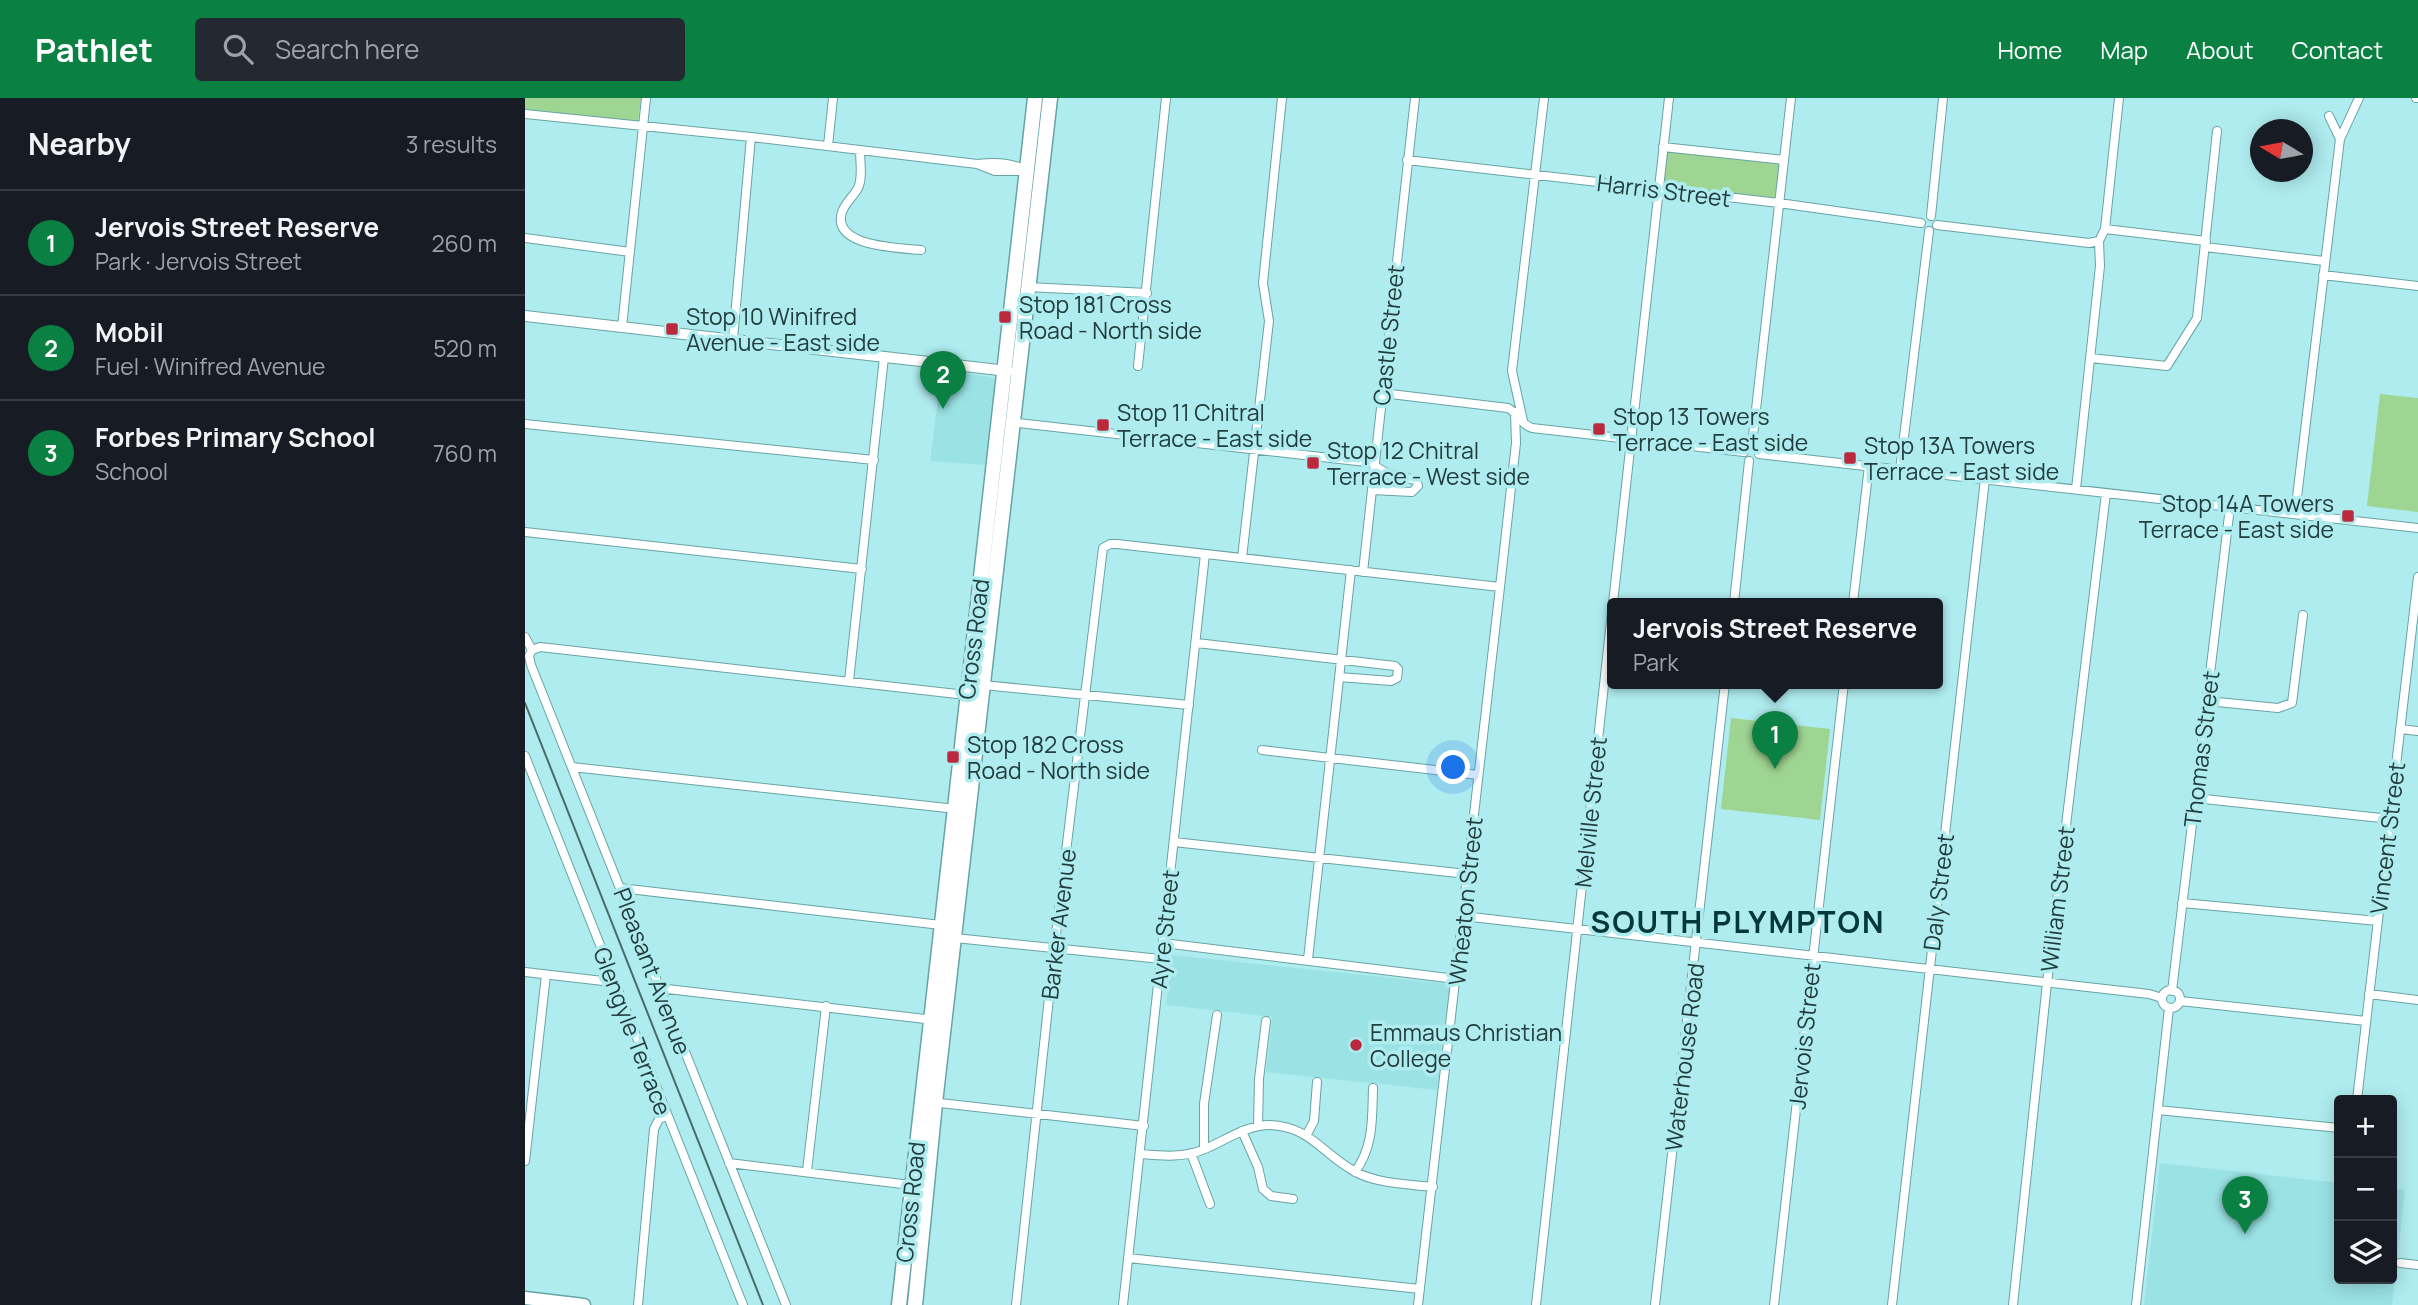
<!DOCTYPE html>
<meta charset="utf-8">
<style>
body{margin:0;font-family:Manrope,sans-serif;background:#242831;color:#f1f3f6}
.controls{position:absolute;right:21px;bottom:21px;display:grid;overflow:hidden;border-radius:7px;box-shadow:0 4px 18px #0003}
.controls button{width:63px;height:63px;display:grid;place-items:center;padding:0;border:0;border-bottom:2px solid #363941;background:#171b24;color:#f1f3f6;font:35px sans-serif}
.compass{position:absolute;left:1725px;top:21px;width:63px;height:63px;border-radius:50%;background:#171b24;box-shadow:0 4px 18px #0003;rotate:280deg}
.you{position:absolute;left:929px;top:670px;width:24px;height:24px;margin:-18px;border:5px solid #fff;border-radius:50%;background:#1a73e8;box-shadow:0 0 0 10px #1a73e833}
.badge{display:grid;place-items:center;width:46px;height:46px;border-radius:50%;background:#0b8043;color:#fff;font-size:23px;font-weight:700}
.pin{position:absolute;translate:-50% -58px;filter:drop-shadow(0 2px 4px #0008)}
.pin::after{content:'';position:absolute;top:37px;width:24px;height:21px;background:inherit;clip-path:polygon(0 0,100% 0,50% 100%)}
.popup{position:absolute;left:1082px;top:500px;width:336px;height:91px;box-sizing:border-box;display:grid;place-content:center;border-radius:7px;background:#171b24;filter:drop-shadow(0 2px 5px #0005);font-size:23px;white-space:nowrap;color:#9ea1a6}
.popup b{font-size:26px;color:#f1f3f6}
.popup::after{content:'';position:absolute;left:50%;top:100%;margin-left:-14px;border:14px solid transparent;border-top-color:#171b24}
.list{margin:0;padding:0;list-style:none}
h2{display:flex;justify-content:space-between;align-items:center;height:91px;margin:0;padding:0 28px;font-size:30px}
h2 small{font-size:23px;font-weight:400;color:#9ea1a6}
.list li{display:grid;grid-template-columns:46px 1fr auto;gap:21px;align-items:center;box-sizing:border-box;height:105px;padding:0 28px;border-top:2px solid #363941}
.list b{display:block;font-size:26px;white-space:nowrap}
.list p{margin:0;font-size:23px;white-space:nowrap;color:#9ea1a6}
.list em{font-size:23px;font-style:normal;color:#9ea1a6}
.icon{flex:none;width:38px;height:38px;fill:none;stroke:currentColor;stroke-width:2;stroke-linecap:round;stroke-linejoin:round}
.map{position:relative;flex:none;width:1893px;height:1207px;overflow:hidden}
header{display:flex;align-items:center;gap:42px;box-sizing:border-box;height:98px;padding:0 35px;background:#0b8043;color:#fff}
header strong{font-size:33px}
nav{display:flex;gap:38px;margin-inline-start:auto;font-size:24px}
.search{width:490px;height:63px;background:#242831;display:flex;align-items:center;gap:18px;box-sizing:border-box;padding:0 24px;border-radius:7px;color:#9ea1a6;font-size:26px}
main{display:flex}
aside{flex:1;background:#171b24}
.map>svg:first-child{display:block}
</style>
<header>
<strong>Pathlet</strong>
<div class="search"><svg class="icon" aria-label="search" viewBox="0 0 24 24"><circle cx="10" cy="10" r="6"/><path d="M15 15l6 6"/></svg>Search here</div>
<nav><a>Home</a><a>Map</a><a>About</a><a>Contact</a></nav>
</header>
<main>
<aside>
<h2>Nearby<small>3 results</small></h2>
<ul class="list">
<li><span class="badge">1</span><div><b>Jervois Street Reserve</b><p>Park · Jervois Street</p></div><em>260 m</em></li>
<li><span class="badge">2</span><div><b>Mobil</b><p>Fuel · Winifred Avenue</p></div><em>520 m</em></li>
<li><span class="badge">3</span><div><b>Forbes Primary School</b><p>School</p></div><em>760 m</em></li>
</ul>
</aside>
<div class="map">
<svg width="1893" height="1207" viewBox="0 0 1893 1207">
<rect width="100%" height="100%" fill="#afecef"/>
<path fill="#9be2e5" d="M 417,271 L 469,280 L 471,286 L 460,367 L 405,363 Z
M 647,857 L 925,886 L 912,992 L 741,974 L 747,919 L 641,907 Z
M 1635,1065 L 1814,1085 L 1814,1181 L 1867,1181 L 1867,1090 L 1880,1092 L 1867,1207 L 1619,1207 Z"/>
<path fill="#9fd592" d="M 0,0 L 116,0 L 113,24 L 0,11 Z
M 1139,50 L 1260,62 L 1255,105 L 1134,91 Z
M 1855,296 L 1893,300 L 1893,414 L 1842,408 Z
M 1206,620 L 1305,631 L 1295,722 L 1196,711 Z"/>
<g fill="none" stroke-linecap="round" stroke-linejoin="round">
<defs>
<path id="minor" d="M 1891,0 L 1893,0
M 0,16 L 226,39 L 452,66 C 470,64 487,64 502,73
M 1804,18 L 1815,41
M 303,48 L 308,0
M 1138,49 L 1259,62
M 335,52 C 335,64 338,80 333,90 C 328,99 320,105 317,114 C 306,149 374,150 396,152
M 882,62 L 1254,105 L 1396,125
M 452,66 L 470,73 L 504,73
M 1406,118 L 1418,0
M 1412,127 L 1564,145 L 1574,143
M 1580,131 L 1681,143
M 0,140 L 105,154
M 1680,149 L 1799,163
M 1798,177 L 1893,188
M 503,189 L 622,195
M 97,229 L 121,0
M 208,241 L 226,39
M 1565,260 L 1642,268 L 1672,220 L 1692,33
M 613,268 L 641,0
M 857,295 L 983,310 C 993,315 996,327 1007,330 L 1219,354
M 998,323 L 987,273 L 1019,0
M 485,324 L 850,365
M 0,326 L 349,362
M 1227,347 L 1266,0
M 1234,356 L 1893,430
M 1375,372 L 1404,133
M 1551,391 L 1575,168 L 1574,143 L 1580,131 L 1594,0
M 847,392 L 887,394 L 893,388 L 891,382 L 863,376 L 850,368
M 1770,416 L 1815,41 L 1834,0
M 0,434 L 337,471
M 717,460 L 744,223 L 738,185 L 757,0
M 838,474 L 890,0
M 1088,505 L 1144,0
M 1209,505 L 1224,363
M 1328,505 L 1344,368
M 0,539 L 7,552 L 4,558 L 6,567 L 261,1207
M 672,545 L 870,568 L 873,571 L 872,580 L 866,583 L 814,579
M 7,552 L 15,549 L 441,597
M 324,583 L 359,259
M 458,587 L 664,607
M 1682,603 L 1753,610 L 1767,605 L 1778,517
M 1875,631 L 1893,633
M 737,652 L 953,677
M 0,658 L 218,1207
M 47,669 L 431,711
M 1670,700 L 1865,721
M 649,744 L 942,776
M 95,790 L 416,827
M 1657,805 L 1853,823
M 938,818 L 1624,896 L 1637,900
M 430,840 L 636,861
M 638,845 L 931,881
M 783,861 L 826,472
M 0,874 L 78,883 L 89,882
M 134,890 L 409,922
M1637 901a9 9 0 1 1 18 0a9 9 0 1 1-18 0Z
M 1647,893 L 1705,409
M 1844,896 L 1893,902
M 1655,903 L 1841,923
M 1832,1002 L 1893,479
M 406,1004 L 619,1028
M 1633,1012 L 1814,1030
M 733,1028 L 734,981 L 741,923
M 717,1033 L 733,1069 L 738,1091 L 746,1098 L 768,1101
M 782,1036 L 789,1023 L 792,984
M 679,1051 L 679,1006 L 692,917
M 666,1055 L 685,1106
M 616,1056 C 638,1058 659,1060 680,1051 C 701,1042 721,1027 745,1027 C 784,1028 798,1056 829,1073 C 852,1086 882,1086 908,1089
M 0,1063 L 21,877
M 204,1065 L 402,1089
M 282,1073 L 301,908
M 830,1074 C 849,1048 847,1020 848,990
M 603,1160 L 895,1191
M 1875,1165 L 1893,1167
M 113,1207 L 129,1031 L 134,1021 L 141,1018
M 491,1207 L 530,844 L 578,450 L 585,446 L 592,446 L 975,489
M 598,1207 L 680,456
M 893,1207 L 975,489 L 991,345 L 990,314
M 1011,1207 L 1087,514
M 1130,1207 L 1200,585
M 1249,1207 L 1319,585
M 1367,1207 L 1460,381
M 1488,1207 L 1522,885 L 1581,395
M 1611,1207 L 1644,910"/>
<path id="tertiary" d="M 0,218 L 483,273"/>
<path id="primary" d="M 0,1200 L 59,1207"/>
<path id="trunk" d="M 374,1207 L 510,0
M 390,1207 L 410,1005 L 525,0"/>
</defs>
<use href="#minor" stroke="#68a3a6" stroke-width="10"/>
<use href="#tertiary" stroke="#68a3a6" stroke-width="12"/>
<use href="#primary" stroke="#68a3a6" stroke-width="15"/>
<use href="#trunk" stroke="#68a3a6" stroke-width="17"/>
<use href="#minor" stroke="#fff" stroke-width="8"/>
<use href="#tertiary" stroke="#fff" stroke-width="10"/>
<use href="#primary" stroke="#fff" stroke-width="12"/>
<use href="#trunk" stroke="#fff" stroke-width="14"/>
<path stroke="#486b6c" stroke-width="2" d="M 0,605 L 238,1207"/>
</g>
<g fill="#ba293c" stroke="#afecef" stroke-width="2.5">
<rect x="473" y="212" width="14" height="14" rx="3.5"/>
<rect x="140" y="224" width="14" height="14" rx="3.5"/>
<rect x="571" y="320" width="14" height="14" rx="3.5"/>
<rect x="1067" y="324" width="14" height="14" rx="3.5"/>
<rect x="1318" y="353" width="14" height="14" rx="3.5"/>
<rect x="781" y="358" width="14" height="14" rx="3.5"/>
<rect x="1816" y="411" width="14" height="14" rx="3.5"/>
<rect x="421" y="652" width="14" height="14" rx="3.5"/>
<circle cx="831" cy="947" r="7"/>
</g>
<g text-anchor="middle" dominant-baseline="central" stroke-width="7" stroke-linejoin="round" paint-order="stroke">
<g font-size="23" fill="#233c3d" stroke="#afecef">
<text transform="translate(1139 92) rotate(7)">Harris Street</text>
<text transform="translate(863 237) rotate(-84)">Castle Street</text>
<text transform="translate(448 541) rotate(-83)">Cross Road</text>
<text transform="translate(1676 651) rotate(-83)">Thomas Street</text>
<text transform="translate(1065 714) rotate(-84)">Melville Street</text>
<text transform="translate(1862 740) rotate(-83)">Vincent Street</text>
<text transform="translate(1413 794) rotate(-83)">Daly Street</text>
<text transform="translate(1532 801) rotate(-83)">William Street</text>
<text transform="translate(940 803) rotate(-84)">Wheaton Street</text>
<text transform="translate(533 826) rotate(-83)">Barker Avenue</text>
<text transform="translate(639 831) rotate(-84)">Ayre Street</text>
<text transform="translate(128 873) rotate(69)">Pleasant Avenue</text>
<text transform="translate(108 933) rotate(69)">Glengyle Terrace</text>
<text transform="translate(1279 938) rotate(-84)">Jervois Street</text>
<text transform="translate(1159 959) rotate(-83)">Waterhouse Road</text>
<text transform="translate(385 1104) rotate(-84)">Cross Road</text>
</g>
<g font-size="23" fill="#233c3d" stroke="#afecef" text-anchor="start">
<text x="494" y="206">Stop 181 Cross<tspan x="494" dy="26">Road - North side</tspan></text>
<text x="161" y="218">Stop 10 Winifred<tspan x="161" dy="26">Avenue - East side</tspan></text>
<text x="592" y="314">Stop 11 Chitral<tspan x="592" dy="26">Terrace - East side</tspan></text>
<text x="1088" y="318">Stop 13 Towers<tspan x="1088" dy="26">Terrace - East side</tspan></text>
<text x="1339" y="347">Stop 13A Towers<tspan x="1339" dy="26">Terrace - East side</tspan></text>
<text x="802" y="352">Stop 12 Chitral<tspan x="802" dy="26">Terrace - West side</tspan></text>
<text x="1809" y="405" text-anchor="end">Stop 14A Towers<tspan x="1809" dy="26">Terrace - East side</tspan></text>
<text x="442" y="646">Stop 182 Cross<tspan x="442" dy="26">Road - North side</tspan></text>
<text x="845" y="934">Emmaus Christian<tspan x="845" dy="26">College</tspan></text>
</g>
<g font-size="30" font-weight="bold" letter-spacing="2" fill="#05383a" stroke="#afecef">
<text x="1213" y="823">SOUTH PLYMPTON</text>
</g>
</g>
</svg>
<div class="controls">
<button>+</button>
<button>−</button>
<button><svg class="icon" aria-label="layers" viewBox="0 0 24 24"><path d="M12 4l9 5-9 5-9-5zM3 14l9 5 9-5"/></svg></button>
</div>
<svg class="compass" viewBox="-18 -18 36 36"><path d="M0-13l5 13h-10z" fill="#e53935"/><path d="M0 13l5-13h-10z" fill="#9ea1a6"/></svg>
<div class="you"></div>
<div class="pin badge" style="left:1250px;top:671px">1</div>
<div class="popup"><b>Jervois Street Reserve</b>Park</div>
<div class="pin badge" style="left:418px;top:311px">2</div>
<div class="pin badge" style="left:1720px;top:1136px">3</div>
</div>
</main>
